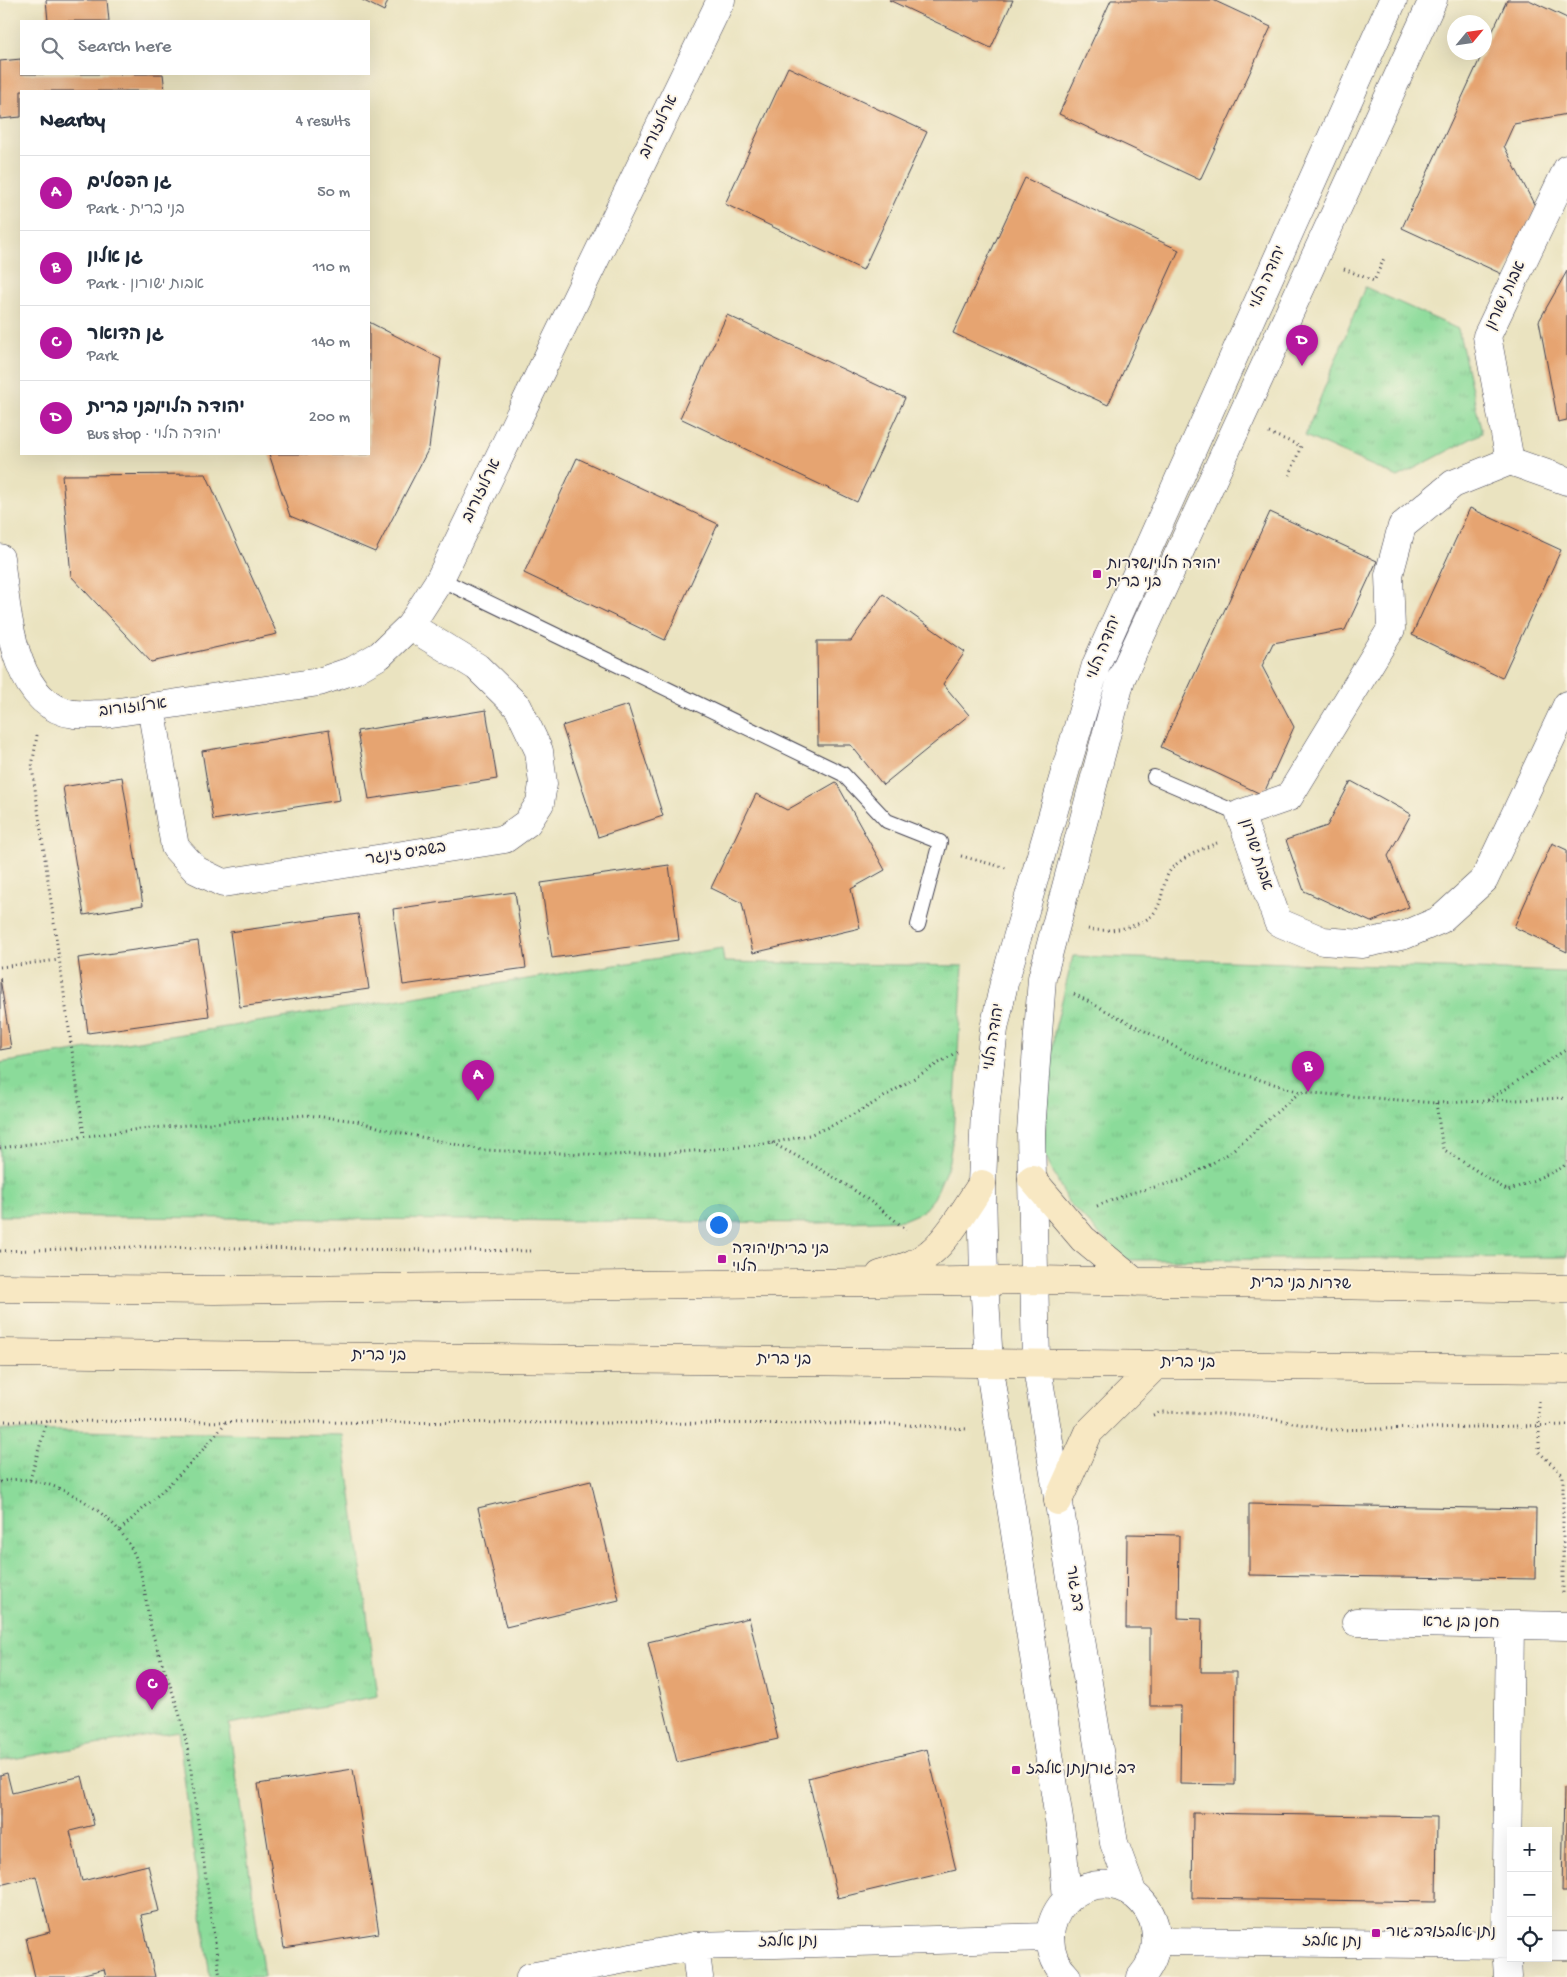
<!DOCTYPE html>
<meta charset="utf-8">
<style>
body{margin:0;font-family:"Gochi Hand","Playpen Sans Hebrew",sans-serif;background:#f6f6f7;color:#1f2937}
.controls{position:absolute;right:15px;bottom:15px;display:grid;overflow:hidden;border-radius:0px;box-shadow:0 5px 20px #0002}
.controls button{width:45px;height:45px;display:grid;place-items:center;padding:0;border:0;border-bottom:1px solid #e0e1e3;background:#fff;color:#1f2937;font:25px sans-serif}
.compass{position:absolute;left:1447px;top:15px;width:45px;height:45px;border-radius:50%;background:#fff;box-shadow:0 5px 20px #0002;rotate:61deg}
.you{position:absolute;left:718px;top:1224px;width:18px;height:18px;margin:-12px;border:4px solid #fff;border-radius:50%;background:#1a73e8;box-shadow:0 0 0 8px #1a73e833}
.badge{display:grid;place-items:center;width:32px;height:32px;border-radius:50%;background:#b5179e;color:#fff;font-size:16px;font-weight:700}
.pin{position:absolute;translate:-50% -41px;filter:drop-shadow(0 1px 2px #0008)}
.pin::after{content:'';position:absolute;top:26px;width:18px;height:15px;background:inherit;clip-path:polygon(0 0,100% 0,50% 100%)}
.list{margin:0;padding:0;list-style:none}
h2{display:flex;justify-content:space-between;align-items:center;height:65px;margin:0;padding:0 20px;font-size:21px}
h2 small{font-size:16px;font-weight:400;color:#747a83}
.list li{display:grid;grid-template-columns:32px 1fr auto;gap:15px;align-items:center;box-sizing:border-box;height:75px;padding:0 20px;border-top:1px solid #e0e1e3}
.list b{display:block;font-size:19px;white-space:nowrap}
.list p{margin:0;font-size:16px;white-space:nowrap;color:#747a83}
.list em{font-size:16px;font-style:normal;color:#747a83}
.icon{flex:none;width:28px;height:28px;fill:none;stroke:currentColor;stroke-width:2;stroke-linecap:round;stroke-linejoin:round}
.map{position:relative;flex:none;width:1567px;height:1977px;overflow:hidden}
.search{position:absolute;background:#fff;box-shadow:0 5px 20px #0002;left:20px;top:20px;width:350px;height:55px;display:flex;align-items:center;gap:12px;box-sizing:border-box;padding:0 18px;border-radius:0px;color:#747a83;font-size:19px}
.panel{position:absolute;background:#fff;box-shadow:0 5px 20px #0002;left:20px;top:90px;width:350px;height:365px;border-radius:0px}
.map>svg:first-child{display:block}
</style>
<div class="map">
<svg width="1567" height="1977" viewBox="0 0 1567 1977">
<defs>
<pattern id="park-tufts" width="24" height="20" patternUnits="userSpaceOnUse" patternTransform="scale(1.25)"><rect width="24" height="20" fill="#8bdb9a"/><path d="M3 7l-1-3M5 7V3M7 7l1-3M15 17l-1-3M17 17v-4M19 17l1-3" fill="none" stroke="#78bc86"/></pattern>
</defs>
<rect width="100%" height="100%" fill="#fcf5e5"/>
<filter id="ink" filterUnits="userSpaceOnUse"><feTurbulence type="fractalNoise" baseFrequency=".02" numOctaves="2"/><feDisplacementMap in="SourceGraphic" scale="10" xChannelSelector="R" yChannelSelector="G"/><feConvolveMatrix kernelMatrix="1 2 1 2 8 2 1 2 1" color-interpolation-filters="sRGB"/></filter>
<filter id="wash" filterUnits="userSpaceOnUse"><feTurbulence type="fractalNoise" baseFrequency=".0096" numOctaves="4" result="noise"/><feDisplacementMap in="SourceGraphic" scale="20" xChannelSelector="R" yChannelSelector="G"/><feGaussianBlur stdDeviation="1.12" result="paint"/><feColorMatrix in="noise" values="0 0 0 0 0 0 0 0 0 0 0 0 0 0 0 0 0 1.4 0 .05"/><feComposite in="paint" operator="in"/></filter>
<g filter="url(#wash)">
<rect width="100%" height="100%" fill="#eae3c0"/>
<path fill="url(#park-tufts)" stroke="#567e6a" d="M 1365,287 L 1458,329 L 1482,433 L 1398,477 L 1305,436 Z
M 722,948 L 724,962 L 963,966 L 953,1137 L 948,1166 L 934,1198 L 922,1212 L 903,1220 L 819,1223 L 0,1216 L 0,1063 Z
M 1073,956 L 1567,972 L 1567,1257 L 1125,1260 L 1068,1202 L 1043,1151 L 1054,1033 Z
M 0,1430 L 343,1435 L 378,1696 L 229,1724 L 264,1977 L 210,1977 L 178,1731 L 0,1761 Z"/>
<g id="blocks">
<path fill="#e6a471" d="M 46,0 L 107,0 L 109,21 L 48,21 Z
M 362,0 L 388,0 L 384,11 Z
M 889,0 L 1013,0 L 991,48 Z
M 1111,0 L 1213,0 L 1271,27 L 1200,180 L 1059,114 Z
M 1507,0 L 1529,0 L 1567,18 L 1567,114 L 1514,124 L 1504,146 L 1536,208 L 1504,275 L 1402,228 Z
M 21,59 L 21,74 L 163,74 L 165,91 L 21,91 L 21,117 L 0,119 L 0,61 Z
M 788,67 L 927,132 L 863,270 L 725,204 Z
M 1025,178 L 1179,250 L 1108,405 L 953,333 Z
M 1567,271 L 1567,420 L 1558,422 L 1539,321 Z
M 727,315 L 905,398 L 857,502 L 680,418 Z
M 369,322 L 441,359 L 429,448 L 375,552 L 290,516 L 269,454 L 369,454 Z
M 577,458 L 718,524 L 665,640 L 524,573 Z
M 206,474 L 277,634 L 151,662 L 71,576 L 62,475 Z
M 1470,508 L 1561,550 L 1502,678 L 1412,635 Z
M 1270,512 L 1377,561 L 1345,630 L 1273,643 L 1262,666 L 1294,727 L 1263,795 L 1161,747 Z
M 883,594 L 965,652 L 943,684 L 969,715 L 883,785 L 851,745 L 818,745 L 817,641 L 851,641 Z
M 628,705 L 663,816 L 598,837 L 562,726 Z
M 486,710 L 497,779 L 369,799 L 357,731 Z
M 329,730 L 340,800 L 213,820 L 202,751 Z
M 122,777 L 143,905 L 84,915 L 63,787 Z
M 1351,781 L 1411,814 L 1388,856 L 1409,907 L 1371,922 L 1304,891 L 1286,840 L 1327,826 Z
M 836,782 L 885,870 L 851,889 L 860,928 L 753,953 L 742,903 L 711,888 L 756,794 L 787,810 Z
M 1552,843 L 1567,850 L 1567,952 L 1514,927 Z
M 669,865 L 679,940 L 552,958 L 541,883 Z
M 515,892 L 526,968 L 403,985 L 393,909 Z
M 358,914 L 369,989 L 240,1007 L 230,932 Z
M 198,941 L 209,1016 L 88,1033 L 78,958 Z
M 0,978 L 11,1048 L 0,1050 Z
M 591,1481 L 619,1600 L 506,1627 L 478,1508 Z
M 1249,1504 L 1536,1509 L 1535,1579 L 1249,1575 Z
M 1127,1534 L 1179,1535 L 1178,1618 L 1202,1619 L 1201,1672 L 1236,1672 L 1235,1785 L 1180,1784 L 1181,1706 L 1150,1706 L 1150,1628 L 1126,1628 Z
M 749,1618 L 778,1739 L 677,1762 L 648,1642 Z
M 927,1749 L 956,1870 L 838,1898 L 808,1778 Z
M 353,1769 L 379,1933 L 284,1948 L 258,1784 Z
M 7,1773 L 12,1793 L 82,1776 L 94,1825 L 70,1831 L 82,1881 L 148,1865 L 159,1911 L 141,1915 L 155,1977 L 106,1977 L 104,1969 L 72,1977 L 35,1977 L 26,1938 L 50,1932 L 36,1876 L 0,1885 L 0,1775 Z
M 1564,1787 L 1567,1787 L 1567,1892 L 1562,1892 Z
M 1193,1813 L 1437,1817 L 1436,1902 L 1192,1898 Z"/>
</g>
</g>
<g filter="url(#ink)">
<use href="#blocks" fill-opacity="0" stroke="#403f4f" stroke-width="1"/>
<g fill="none" stroke-linecap="round" stroke-linejoin="round">
<defs>
<path id="service" d="M 440,579 L 843,774 L 887,821 L 940,842 L 918,925
M 1154,777 L 1240,814"/>
<path id="minor" d="M 1510,461 L 1487,336 L 1567,169
M 1567,481 L 1510,461 L 1453,484 L 1402,526 L 1389,575 L 1391,629 L 1289,797 L 1240,814 L 1278,922 L 1323,941 L 1362,944 L 1405,935 L 1440,920 L 1484,880 L 1567,705
M 0,558 C 7,606 10,705 74,714 C 84,715 95,714 105,714 L 319,682 L 354,670 L 380,655 L 410,626 L 440,579 L 721,0
M 151,707 L 175,847 L 196,870 L 223,883 L 505,839 L 527,823 L 540,803 L 543,784 L 539,751 L 518,707 L 477,667 L 410,626
M 1356,1622 L 1567,1626
M 1157,1941 L 1511,1945
M 695,1946 L 699,1977
M 1548,1946 L 1567,1946
M 530,1977 L 695,1946 L 1050,1937
M 1508,1977 L 1506,1945 L 1510,1625"/>
<path id="tertiary" d="M 1133,1894 L 1114,1843 L 1036,1362 L 1031,1132 L 1042,978 L 1121,679 L 1433,0
M 1067,1899 L 1062,1839 L 989,1363 L 984,1281 L 982,1184 L 985,1109 L 994,1029 L 1004,983 L 1096,665 L 1393,0
M 1067,1977 C 1054,1964 1048,1946 1051,1928 C 1054,1915 1061,1904 1071,1896 C 1124,1857 1185,1925 1141,1977"/>
<path id="secondary" d="M 1032,1179 L 1083,1239 L 1135,1282
M 880,1275 C 897,1269 916,1265 930,1253 C 949,1238 968,1204 982,1184
M 0,1288 L 215,1290 L 1035,1280 L 1567,1289
M 0,1353 L 1567,1369
M 1058,1501 L 1089,1432 L 1157,1364"/>
</defs>
<use href="#service" stroke="#403f4f" stroke-width="16"/>
<use href="#minor" stroke="#403f4f" stroke-width="29"/>
<use href="#tertiary" stroke="#403f4f" stroke-width="29"/>
<use href="#secondary" stroke="#403f4f" stroke-width="29"/>
<path stroke="#403f4f" stroke-width="3" stroke-dasharray="1 4" stroke-linecap="butt" d="M 1344,269 L 1374,281 L 1385,256
M 1269,433 L 1301,446 L 1289,477
M 37,735 L 32,767 L 84,1135
M 961,856 L 1006,868
M 1088,929 C 1106,933 1146,928 1156,910 C 1164,898 1162,878 1173,867 C 1185,856 1202,849 1217,843
M 0,967 L 59,960
M 1074,994 L 1208,1064 L 1300,1092 L 1436,1103 L 1567,1098
M 1488,1100 L 1567,1049
M 1436,1103 L 1443,1149 L 1508,1191 L 1562,1168 L 1567,1162
M 772,1143 C 820,1168 866,1194 906,1230
M 0,1148 L 140,1129 L 306,1115 L 357,1121 L 388,1130 L 482,1150 L 610,1155 L 668,1153 L 731,1148 L 772,1143 L 809,1135 L 831,1126 L 869,1106 L 960,1050
M 1097,1206 L 1131,1193 L 1183,1180 L 1228,1154 L 1299,1093
M 0,1251 L 135,1247 L 534,1251
M 1539,1402 L 1539,1452 L 1563,1475 L 1563,1595
M 1153,1415 L 1162,1412 L 1250,1415 L 1331,1430 L 1567,1425
M 0,1421 L 893,1424 L 967,1429
M 30,1480 L 47,1421
M 0,1482 C 42,1469 108,1508 129,1544 C 144,1568 145,1601 151,1628 C 161,1665 178,1700 185,1737 C 191,1762 193,1789 197,1816 C 205,1869 212,1923 220,1977
M 120,1530 C 157,1496 195,1462 226,1422"/>
<use href="#service" stroke="#fff" stroke-width="14"/>
<use href="#minor" stroke="#fff" stroke-width="28"/>
<use href="#tertiary" stroke="#fff" stroke-width="28"/>
<use href="#secondary" stroke="#f8e8c3" stroke-width="28"/>
</g>
</g>
<g fill="#b5179e" stroke="#fcf5e5" stroke-width="2">
<rect x="1092" y="569" width="10" height="10" rx="2.5"/>
<rect x="717" y="1254" width="10" height="10" rx="2.5"/>
<rect x="1011" y="1765" width="10" height="10" rx="2.5"/>
<rect x="1371" y="1928" width="10" height="10" rx="2.5"/>
</g>
<g text-anchor="middle" dominant-baseline="central" stroke-width="4" stroke-linejoin="round" paint-order="stroke">
<g font-size="16" fill="#22223b" stroke="#fcf5e5">
<text transform="translate(660 127) rotate(-64)">ארלוזורוב</text>
<text transform="translate(1269 278) rotate(-66)">יהודה הלוי</text>
<text transform="translate(1507 296) rotate(-65)">אבות ישורון</text>
<text transform="translate(483 491) rotate(-64)">ארלוזורוב</text>
<text transform="translate(1105 648) rotate(-68)">יהודה הלוי</text>
<text transform="translate(133 709) rotate(-7)">ארלוזורוב</text>
<text transform="translate(406 855) rotate(-9)">בשביס זינגר</text>
<text transform="translate(1255 855) rotate(72)">אבות ישורון</text>
<text transform="translate(995 1037) rotate(-81)">יהודה הלוי</text>
<text transform="translate(1301 1285) rotate(1)">שדרות בני ברית</text>
<text transform="translate(379 1357) rotate(1)">בני ברית</text>
<text transform="translate(784 1361) rotate(1)">בני ברית</text>
<text transform="translate(1188 1364) rotate(1)">בני ברית</text>
<text transform="translate(1073 1589) rotate(81)">דב גור</text>
<text transform="translate(1461 1624) rotate(1)">חסן בן גרא</text>
<text transform="translate(788 1943) rotate(-1)">נתן אלבז</text>
<text transform="translate(1332 1943) rotate(1)">נתן אלבז</text>
</g>
<g font-size="16" fill="#22223b" stroke="#fcf5e5" text-anchor="start">
<text x="1107" y="565">יהודה הלוי/שדרות<tspan x="1107" dy="18">בני ברית</tspan></text>
<text x="732" y="1250">בני ברית/יהודה<tspan x="732" dy="18">הלוי</tspan></text>
<text x="1026" y="1770">דב גור/נתן אלבז</text>
<text x="1386" y="1933">נתן אלבז/דב גור</text>
</g>
</g>
</svg>
<div class="controls">
<button>+</button>
<button>−</button>
<button><svg class="icon" aria-label="locate" viewBox="0 0 24 24"><circle cx="12" cy="12" r="6"/><path d="M12 2v4M12 18v4M2 12h4M18 12h4"/></svg></button>
</div>
<svg class="compass" viewBox="-18 -18 36 36"><path d="M0-13l5 13h-10z" fill="#e53935"/><path d="M0 13l5-13h-10z" fill="#747a83"/></svg>
<div class="you"></div>
<div class="pin badge" style="left:478px;top:1101px">A</div>
<div class="pin badge" style="left:1308px;top:1092px">B</div>
<div class="pin badge" style="left:152px;top:1710px">C</div>
<div class="pin badge" style="left:1302px;top:366px">D</div>
<div class="search"><svg class="icon" aria-label="search" viewBox="0 0 24 24"><circle cx="10" cy="10" r="6"/><path d="M15 15l6 6"/></svg>Search here</div>
<section class="panel">
<h2>Nearby<small>4 results</small></h2>
<ul class="list">
<li><span class="badge">A</span><div><b>גן הפסלים</b><p>Park · בני ברית</p></div><em>50 m</em></li>
<li><span class="badge">B</span><div><b>גן אלון</b><p>Park · אבות ישורון</p></div><em>110 m</em></li>
<li><span class="badge">C</span><div><b>גן הדואר</b><p>Park</p></div><em>140 m</em></li>
<li><span class="badge">D</span><div><b>יהודה הלוי/בני ברית</b><p>Bus stop · יהודה הלוי</p></div><em>200 m</em></li>
</ul>
</section>
</div>
